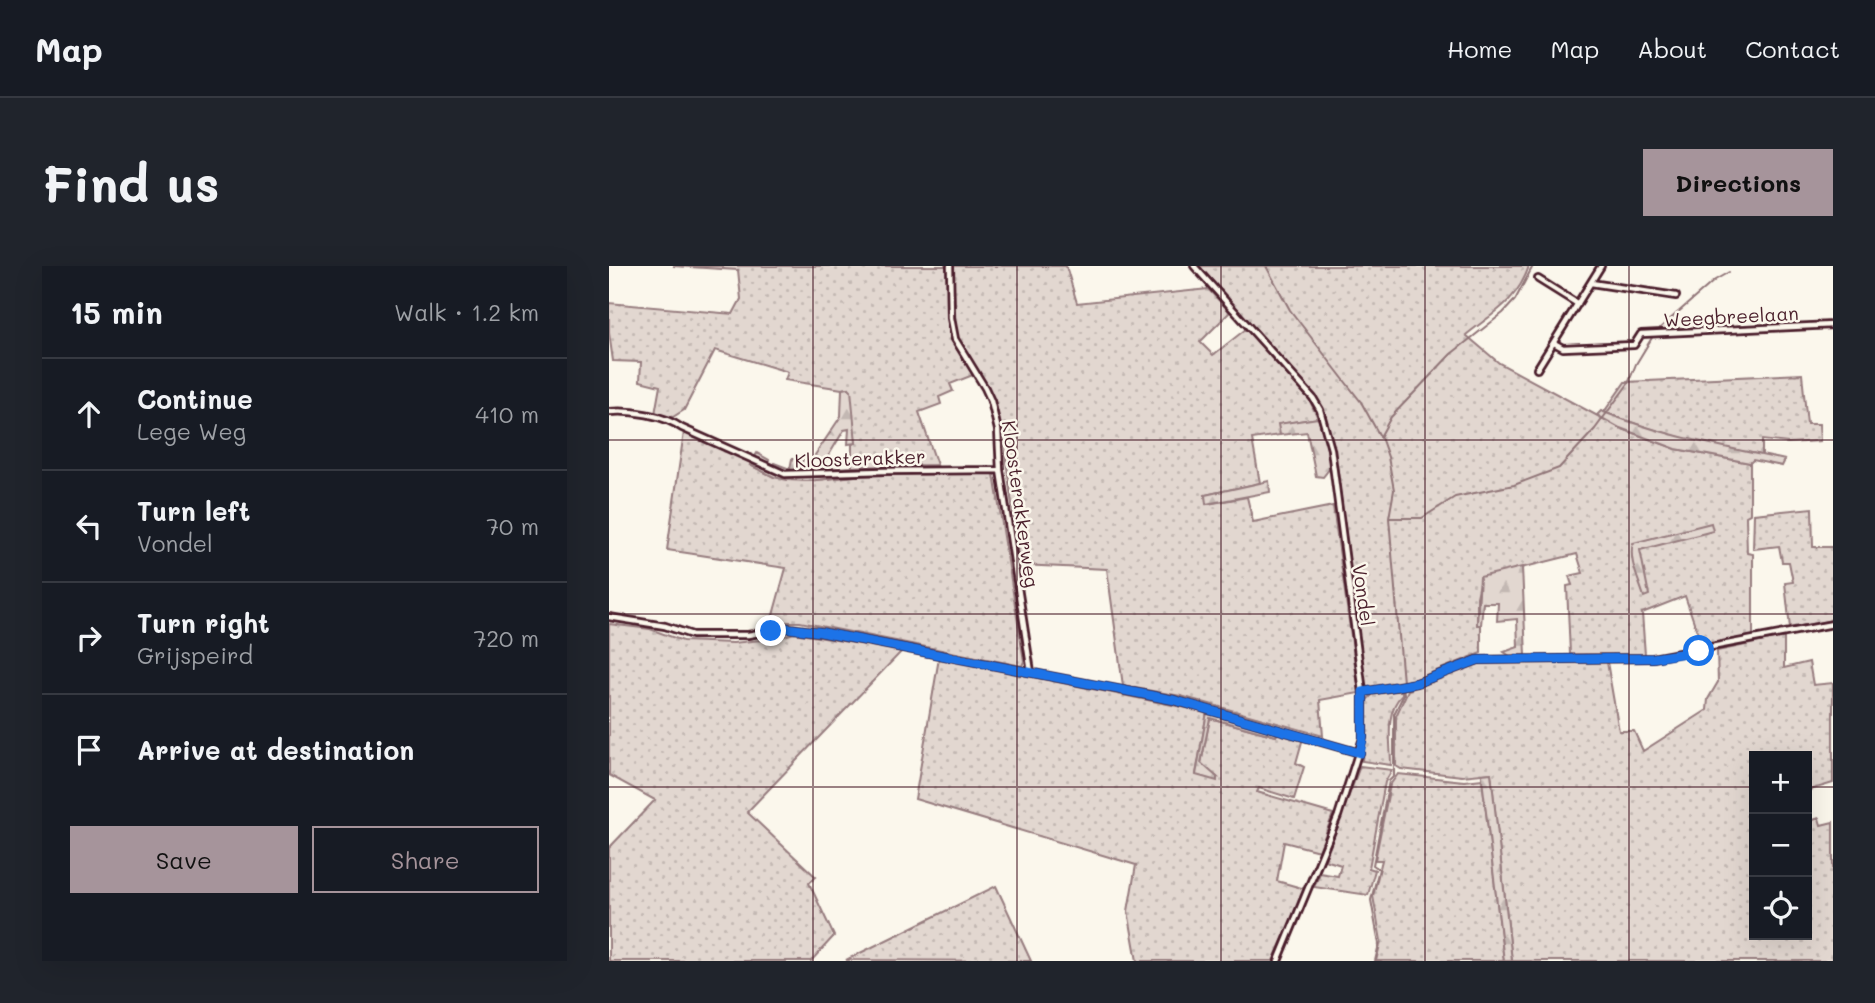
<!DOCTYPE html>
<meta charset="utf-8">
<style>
body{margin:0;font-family:Mali,sans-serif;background:#20242c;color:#f1f3f6}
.controls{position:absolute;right:21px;bottom:21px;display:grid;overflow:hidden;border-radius:0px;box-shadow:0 7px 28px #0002}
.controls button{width:63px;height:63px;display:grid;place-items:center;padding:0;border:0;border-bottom:2px solid #363941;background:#171b24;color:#f1f3f6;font:35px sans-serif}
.stop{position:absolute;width:21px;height:21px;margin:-16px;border:5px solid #1a73e8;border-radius:50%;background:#fff}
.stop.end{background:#1a73e8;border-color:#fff;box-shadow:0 2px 7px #0008}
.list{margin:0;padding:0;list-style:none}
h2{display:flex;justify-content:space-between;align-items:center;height:91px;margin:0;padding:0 28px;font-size:30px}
h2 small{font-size:23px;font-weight:400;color:#9ea1a6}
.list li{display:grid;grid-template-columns:46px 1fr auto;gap:21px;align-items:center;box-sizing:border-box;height:112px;padding:0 28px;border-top:2px solid #363941}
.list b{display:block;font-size:26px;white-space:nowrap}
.list p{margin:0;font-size:23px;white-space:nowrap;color:#9ea1a6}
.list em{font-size:23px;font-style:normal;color:#9ea1a6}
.actions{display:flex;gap:14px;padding:21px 28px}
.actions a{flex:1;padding:16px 0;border:2px solid #a6949b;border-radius:0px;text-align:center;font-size:24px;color:#a6949b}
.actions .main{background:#a6949b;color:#111}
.icon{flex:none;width:38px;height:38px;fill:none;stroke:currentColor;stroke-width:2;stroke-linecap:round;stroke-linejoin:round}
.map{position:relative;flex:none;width:1224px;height:695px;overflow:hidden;border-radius:0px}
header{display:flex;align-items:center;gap:42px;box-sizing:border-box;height:98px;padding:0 35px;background:#171b24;border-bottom:2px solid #363941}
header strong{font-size:33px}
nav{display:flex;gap:38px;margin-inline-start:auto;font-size:24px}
.intro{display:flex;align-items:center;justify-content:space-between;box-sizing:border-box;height:168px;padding:0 42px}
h1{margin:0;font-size:49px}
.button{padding:18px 32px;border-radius:0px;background:#a6949b;color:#111;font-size:24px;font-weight:700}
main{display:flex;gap:42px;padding:0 42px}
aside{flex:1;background:#171b24;border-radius:0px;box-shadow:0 7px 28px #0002}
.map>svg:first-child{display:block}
</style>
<header>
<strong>Map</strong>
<nav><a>Home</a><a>Map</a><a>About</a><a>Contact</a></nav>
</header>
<div class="intro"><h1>Find us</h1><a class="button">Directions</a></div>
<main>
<aside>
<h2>15 min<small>Walk · 1.2 km</small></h2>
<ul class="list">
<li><svg class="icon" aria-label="ahead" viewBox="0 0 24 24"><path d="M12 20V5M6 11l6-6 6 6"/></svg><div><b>Continue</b><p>Lege Weg</p></div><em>410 m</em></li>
<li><svg class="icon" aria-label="left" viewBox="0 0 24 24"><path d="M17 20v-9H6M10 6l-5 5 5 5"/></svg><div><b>Turn left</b><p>Vondel</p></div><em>70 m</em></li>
<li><svg class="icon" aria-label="right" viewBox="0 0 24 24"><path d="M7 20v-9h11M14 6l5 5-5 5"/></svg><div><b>Turn right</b><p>Grijspeird</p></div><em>720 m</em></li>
<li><svg class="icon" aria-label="arrive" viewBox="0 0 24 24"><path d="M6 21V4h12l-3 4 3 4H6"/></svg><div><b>Arrive at destination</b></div></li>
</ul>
<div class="actions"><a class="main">Save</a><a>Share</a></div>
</aside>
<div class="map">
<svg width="1224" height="695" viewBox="0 0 1224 695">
<defs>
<pattern id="green-dots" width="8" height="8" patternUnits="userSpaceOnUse" patternTransform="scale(1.75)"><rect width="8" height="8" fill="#e2d7d0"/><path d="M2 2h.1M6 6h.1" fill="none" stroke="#c3b8b3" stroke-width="1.8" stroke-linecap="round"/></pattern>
<pattern id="forest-firs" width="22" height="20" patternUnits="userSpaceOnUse" patternTransform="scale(1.75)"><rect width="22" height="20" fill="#e2d7d0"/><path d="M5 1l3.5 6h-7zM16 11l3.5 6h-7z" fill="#c3b8b3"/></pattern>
</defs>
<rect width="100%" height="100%" fill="#fbf7ec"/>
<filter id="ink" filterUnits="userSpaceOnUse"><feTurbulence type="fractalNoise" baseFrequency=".0143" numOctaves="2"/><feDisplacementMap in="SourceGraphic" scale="14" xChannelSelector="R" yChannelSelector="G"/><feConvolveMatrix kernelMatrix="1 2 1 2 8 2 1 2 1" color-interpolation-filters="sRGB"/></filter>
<g filter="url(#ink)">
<path fill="url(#green-dots)" stroke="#967b7e" stroke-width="2" d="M 64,0 L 338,0 L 341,72 L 364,109 L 341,118 L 344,125 L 330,131 L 332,138 L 310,146 L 328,199 L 243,201 L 243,178 L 247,177 L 240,122 L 233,123 L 176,114 L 179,106 L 106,84 L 75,144 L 64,151 L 46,148 L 51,120 L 31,115 L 32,96 L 4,95 L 0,67 L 0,37 L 124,48 L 132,33 L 129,4 Z
M 344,0 L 457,0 L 468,37 L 599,23 L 621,46 L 591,76 L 604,89 L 637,63 L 700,133 L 709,152 L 670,158 L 671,169 L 643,173 L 651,217 L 596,229 L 598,238 L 638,231 L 644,256 L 724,240 L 750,427 L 711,434 L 714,470 L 572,430 L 514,420 L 498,303 L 411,299 L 394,171 L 386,135 L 347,68 Z
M 590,0 L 920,0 C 908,36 884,47 857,69 L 890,97 L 1011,162 L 1067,183 L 1141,197 L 1141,248 L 1137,250 L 1138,287 L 1144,288 L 1144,371 L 1096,379 L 1089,368 L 1076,330 L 1033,347 L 1036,389 L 961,388 L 958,320 L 963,319 L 960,310 L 974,307 L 968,288 L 872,312 L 868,331 L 868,359 L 872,359 L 872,387 L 797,417 L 757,422 L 728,201 L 718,156 L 713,142 L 703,126 Z
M 1193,108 L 1198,158 L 1210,158 L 1211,175 L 1179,177 L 1153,174 L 1153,189 C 1099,179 1046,167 995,146 L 1016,116 Z
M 75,166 L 118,183 L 142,197 L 141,199 L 165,211 L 198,215 L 245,210 L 380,206 L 385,208 L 415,395 L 413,400 L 191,356 L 177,356 L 161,360 L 177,302 L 58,284 Z
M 1203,242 L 1204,281 L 1224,281 L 1224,354 L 1181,362 L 1176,317 L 1184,316 L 1180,296 L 1173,296 L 1170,280 L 1144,283 L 1145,248 Z
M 0,358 L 41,363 L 74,375 L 124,377 L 169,372 L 185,367 L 293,385 L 138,546 L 207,611 L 200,617 L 225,670 L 202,695 L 0,695 L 0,582 L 46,534 L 0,509 Z
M 1175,371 L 1175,402 L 1200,396 L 1204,419 L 1224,417 L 1224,517 L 1198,525 L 1198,490 L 1145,490 L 1145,669 L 1198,669 L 1198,560 L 1202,559 L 1201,555 L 1210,552 L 1212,559 L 1224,556 L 1224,695 L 903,695 L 882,507 L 853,510 L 792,503 L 787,500 L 787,450 L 799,424 L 862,400 L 877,396 L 998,396 L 1010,465 L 1025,465 L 1034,485 L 1098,444 L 1099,433 L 1109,416 L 1108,385 Z
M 330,392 L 598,446 L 587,508 L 608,511 L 592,498 L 601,452 L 667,470 L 669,465 L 694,472 L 687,497 L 695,501 L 685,533 L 650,522 L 648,526 L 724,548 L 710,585 L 675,576 L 668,615 L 696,623 L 664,695 L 528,695 L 519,645 L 527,599 L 306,533 Z
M 787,425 L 793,425 L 793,429 C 775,446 782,477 782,499 L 753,495 L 758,434 L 764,428 Z
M 751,500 L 783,504 L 776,516 L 760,602 L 766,604 L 759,629 L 705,621 L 711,607 L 729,610 L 732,599 L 716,594 Z
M 789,508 L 855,515 L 873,513 L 895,695 L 767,695 L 772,675 L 764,630 L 773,594 L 766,594 L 781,519 Z
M 387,620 L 422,695 L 237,694 Z"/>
<path fill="url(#forest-firs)" stroke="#967b7e" stroke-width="2" d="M 240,122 L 242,124 L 247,177 L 239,178 L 240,163 L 235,164 L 214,199 L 209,196 L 206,189 L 232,150 L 233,123 Z
M 992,145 C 1054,170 1112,180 1176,194 L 1173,200 L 1144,194 L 1141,197 L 1067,183 L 1011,162 L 988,149 Z
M 709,152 L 717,177 L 721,202 L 714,211 L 707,210 L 698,166 L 671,169 L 669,158 Z
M 148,187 L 160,194 L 158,198 L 163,200 L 165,197 L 181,203 L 183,193 L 194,193 L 191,204 L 243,201 L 245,210 L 198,215 L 178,214 L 165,211 L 141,199 Z
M 660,215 L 661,226 L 597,238 L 596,229 Z
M 1102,257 L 1104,265 L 1031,284 L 1040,329 L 1035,331 C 1030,314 1019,294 1024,277 Z
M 913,301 L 917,389 L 901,390 L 895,386 L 909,381 L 908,353 L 888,355 L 889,337 L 874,337 L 872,359 L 868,359 L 871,311 Z
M 598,446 L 669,465 L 667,470 L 601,452 L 592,497 L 608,511 L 608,515 L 587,509 Z
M 882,507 L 903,695 L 895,695 L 873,513 L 873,508 Z"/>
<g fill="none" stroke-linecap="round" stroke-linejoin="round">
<path stroke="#907477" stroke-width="2" d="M 657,0 L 681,44 L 752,136 L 773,174 L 779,191 L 785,224 L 780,252 L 795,428 L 785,448 L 785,510 L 780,515 L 764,599 L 770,603 L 762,634 L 770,678 L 766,695
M 1051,62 L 1106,14 L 1120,6
M 771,171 L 782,151 L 842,88 L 894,47 L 906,34 L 924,0
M 781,252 L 813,252 L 846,231 L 905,219 L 950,202 L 986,163 L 1019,118 L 1027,98 L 1044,70"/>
<defs>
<path id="minor" d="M 341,0 L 342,52 L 346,73 L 376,122 L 382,135 L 389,164 L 391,204 L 422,406
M 585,0 L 704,132 L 711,144 L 722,183 L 754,426 L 754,472 L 729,550 L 669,695
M 929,13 L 969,38
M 982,17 L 1067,30
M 945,77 L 954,82 L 1025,79 L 1032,68 L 1224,59
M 928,103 L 992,0
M 0,146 C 22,144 55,149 73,162 L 176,208 L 274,205 L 391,204
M 0,351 L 56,360 L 83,369 L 139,369 L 179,362 L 211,366 L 565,434 L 751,487
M 754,426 L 808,417 L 869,394 L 1044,392 L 1224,358"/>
</defs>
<use href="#minor" stroke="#4a1f2b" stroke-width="10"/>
<use href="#minor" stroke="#fbf7ec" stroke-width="4.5"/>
</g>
</g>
<g fill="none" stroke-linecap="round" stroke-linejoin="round" filter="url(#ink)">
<path stroke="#1a73e8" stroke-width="9" d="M 162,365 L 178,362 L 211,366 L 565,434 L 751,487 L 754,472 L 754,426 L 808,417 L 869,394 L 1044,392 L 1090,385"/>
</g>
<path fill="none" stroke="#4a1f2b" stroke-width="2" stroke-opacity="0.55" d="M 204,0 L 204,695M 408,0 L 408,695M 612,0 L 612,695M 816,0 L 816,695M 1020,0 L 1020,695M 0,174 L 1224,174M 0,348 L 1224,348M 0,521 L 1145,521M 1198,521 L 1224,521"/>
<g text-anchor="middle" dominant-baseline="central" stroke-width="5" stroke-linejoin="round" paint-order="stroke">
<g font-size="19" fill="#4a1f2b" stroke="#fbf7ec">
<text transform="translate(1122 50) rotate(-3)">Weegbreelaan</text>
<text transform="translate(251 192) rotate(-2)">Kloosterakker</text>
<text transform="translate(412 238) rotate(82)">Kloosterakkerweg</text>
<text transform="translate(755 329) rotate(82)">Vondel</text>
</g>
</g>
</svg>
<div class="controls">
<button>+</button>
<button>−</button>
<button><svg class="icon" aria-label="locate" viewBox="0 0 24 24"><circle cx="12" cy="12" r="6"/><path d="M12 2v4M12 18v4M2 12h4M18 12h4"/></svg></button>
</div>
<div class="stop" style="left:1090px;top:385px"></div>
<div class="stop end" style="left:162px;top:365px"></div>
</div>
</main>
